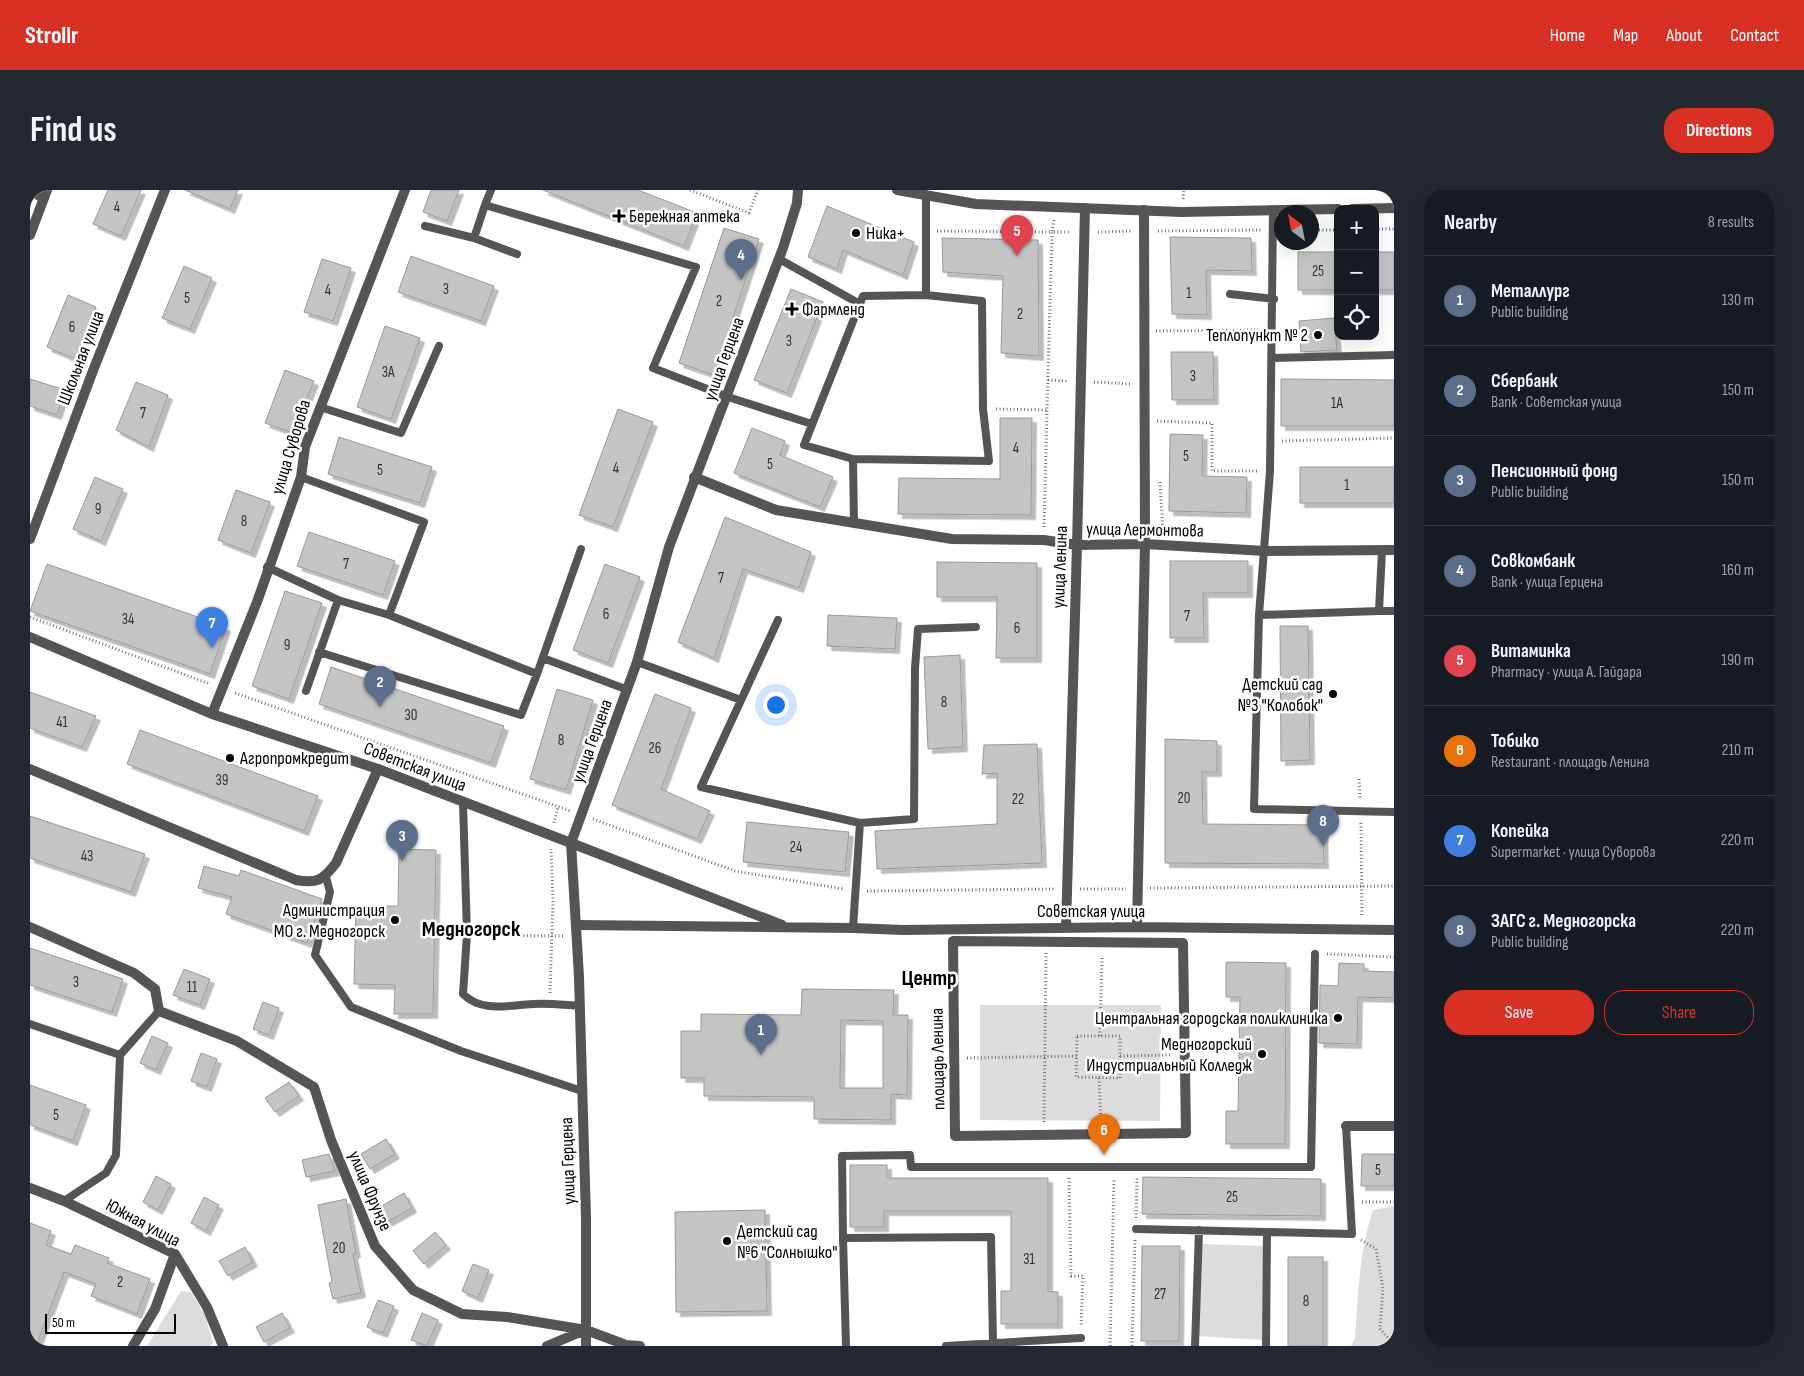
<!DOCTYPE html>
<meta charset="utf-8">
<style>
:root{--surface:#171b24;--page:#242831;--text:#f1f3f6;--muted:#9ea1a6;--line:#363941;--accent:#d93025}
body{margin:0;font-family:"Sofia Sans Condensed",sans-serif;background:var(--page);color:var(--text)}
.controls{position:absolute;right:15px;top:15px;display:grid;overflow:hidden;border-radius:10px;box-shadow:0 5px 20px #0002}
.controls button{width:45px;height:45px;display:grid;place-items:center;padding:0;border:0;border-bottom:1px solid var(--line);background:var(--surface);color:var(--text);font:25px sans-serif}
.compass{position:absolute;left:1244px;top:15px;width:45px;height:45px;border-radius:50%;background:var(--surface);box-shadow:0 5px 20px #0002;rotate:328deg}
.scale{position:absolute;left:15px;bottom:12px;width:131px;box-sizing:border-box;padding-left:5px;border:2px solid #000;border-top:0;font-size:14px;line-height:18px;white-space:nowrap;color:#000;-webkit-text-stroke:4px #fff;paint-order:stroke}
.you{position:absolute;left:745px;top:514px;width:18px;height:18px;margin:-12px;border:4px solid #fff;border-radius:50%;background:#1a73e8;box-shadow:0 0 0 8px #1a73e833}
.badge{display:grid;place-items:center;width:32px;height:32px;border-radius:50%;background:var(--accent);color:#fff;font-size:16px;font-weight:700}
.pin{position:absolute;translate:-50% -41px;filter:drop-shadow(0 1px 2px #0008)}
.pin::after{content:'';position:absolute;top:26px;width:18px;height:15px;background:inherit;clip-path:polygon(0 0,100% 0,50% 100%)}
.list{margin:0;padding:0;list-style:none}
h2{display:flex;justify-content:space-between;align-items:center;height:65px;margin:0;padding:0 20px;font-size:21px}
h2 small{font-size:16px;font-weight:400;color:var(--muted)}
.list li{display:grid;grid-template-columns:32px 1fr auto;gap:15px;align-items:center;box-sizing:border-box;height:90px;padding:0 20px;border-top:1px solid var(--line)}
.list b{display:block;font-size:19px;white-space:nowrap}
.list p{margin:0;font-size:16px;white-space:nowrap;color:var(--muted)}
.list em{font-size:16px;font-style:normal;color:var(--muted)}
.actions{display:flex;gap:10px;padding:15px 20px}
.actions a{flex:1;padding:11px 0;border:1px solid var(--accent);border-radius:20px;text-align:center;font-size:18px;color:var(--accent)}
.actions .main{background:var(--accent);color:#fff}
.icon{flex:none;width:28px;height:28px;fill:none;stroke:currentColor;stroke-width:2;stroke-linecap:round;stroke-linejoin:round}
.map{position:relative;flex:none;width:1364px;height:1156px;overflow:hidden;border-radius:20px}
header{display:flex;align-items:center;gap:30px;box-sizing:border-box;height:70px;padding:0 25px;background:var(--accent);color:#fff}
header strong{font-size:24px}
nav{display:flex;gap:28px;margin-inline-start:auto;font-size:18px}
.intro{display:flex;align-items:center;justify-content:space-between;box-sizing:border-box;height:120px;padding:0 30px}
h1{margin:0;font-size:35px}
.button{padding:12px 22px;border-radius:20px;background:var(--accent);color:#fff;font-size:18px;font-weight:700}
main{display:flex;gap:30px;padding:0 30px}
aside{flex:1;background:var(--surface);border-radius:20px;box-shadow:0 5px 20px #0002}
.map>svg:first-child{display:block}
.green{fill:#dcdcdc}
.building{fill:#c4c4c4;stroke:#999;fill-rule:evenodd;filter:url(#shadow)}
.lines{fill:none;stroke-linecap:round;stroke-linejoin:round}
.path{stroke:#777;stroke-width:3;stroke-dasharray:1 2.5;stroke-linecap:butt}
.service{stroke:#555;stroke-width:8}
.pedestrian{stroke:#555;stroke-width:10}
.minor{stroke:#555;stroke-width:10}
.tertiary{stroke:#555;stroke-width:10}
.poi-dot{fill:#000;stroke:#fff;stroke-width:2}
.labels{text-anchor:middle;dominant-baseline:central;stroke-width:5;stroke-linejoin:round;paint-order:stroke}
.number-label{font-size:15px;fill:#313131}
.poi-label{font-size:18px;fill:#000;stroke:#fff;text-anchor:start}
.street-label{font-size:18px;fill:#000;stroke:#fff}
.district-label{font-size:22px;font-weight:bold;fill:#000;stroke:#fff}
</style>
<header>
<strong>Strollr</strong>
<nav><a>Home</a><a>Map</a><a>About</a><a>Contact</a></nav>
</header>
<div class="intro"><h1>Find us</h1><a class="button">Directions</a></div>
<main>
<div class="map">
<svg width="1364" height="1156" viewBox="0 0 1364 1156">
<defs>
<filter id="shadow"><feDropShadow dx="4.5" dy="4.5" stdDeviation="0" flood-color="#0004"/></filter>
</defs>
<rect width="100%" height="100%" fill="#fff"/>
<!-- green -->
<path class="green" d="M 950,815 L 1131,815 L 1130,931 L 950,930 Z
M 1364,1016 L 1364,1156 L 1321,1156 L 1325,1148 C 1328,1104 1329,1062 1343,1020 Z
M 1169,1054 L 1237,1056 L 1236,1150 L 1165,1146 Z
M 151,1101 L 161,1102 L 175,1125 L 183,1153 L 180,1156 L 117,1156 Z"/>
<!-- building -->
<path class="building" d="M 78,0 L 111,0 L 91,46 L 63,34 Z
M 155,0 L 208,0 L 200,19 Z
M 401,0 L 429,0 L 417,31 L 393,22 Z
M 513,0 L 608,0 L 667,23 L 654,56 Z
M 797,16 L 884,52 L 873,85 L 813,60 L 807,79 L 778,67 Z
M 694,38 L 729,49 L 684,185 L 649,173 Z
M 1140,47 L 1221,48 L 1222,81 L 1176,80 L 1177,125 L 1142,124 Z
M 912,48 L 1008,50 L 1009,166 L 971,163 L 973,86 L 913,82 Z
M 1268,62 L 1308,62 L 1308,100 L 1268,100 Z
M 1345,62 L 1364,62 L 1364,100 L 1345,100 Z
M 381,66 L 464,96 L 451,131 L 368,102 Z
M 292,69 L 321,78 L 303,131 L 274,122 Z
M 154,76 L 182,88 L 160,139 L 132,128 Z
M 761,99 L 793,112 L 757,203 L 724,190 Z
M 38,105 L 66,117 L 45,169 L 17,157 Z
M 1304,128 L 1307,160 L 1271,162 L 1269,131 Z
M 355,136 L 390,148 L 361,229 L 327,217 Z
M 1141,162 L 1183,162 L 1184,210 L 1142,210 Z
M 255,180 L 284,191 L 263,243 L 235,233 Z
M 0,189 L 35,200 L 27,225 L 0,216 Z
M 1251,189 L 1364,190 L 1364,236 L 1251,236 Z
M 106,192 L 138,205 L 119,257 L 86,240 Z
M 588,219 L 623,232 L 583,337 L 549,325 Z
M 970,228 L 1002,228 L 1001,325 L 868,324 L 869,288 L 970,289 Z
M 722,238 L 755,251 L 750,265 L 803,287 L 790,317 L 704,283 Z
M 1140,244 L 1173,245 L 1172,286 L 1217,287 L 1216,323 L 1139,321 Z
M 309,247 L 402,277 L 390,313 L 298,284 Z
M 1270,277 L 1364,277 L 1364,313 L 1270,313 Z
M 65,287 L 93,299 L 71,351 L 43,339 Z
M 206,300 L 240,312 L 221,363 L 188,350 Z
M 695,327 L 781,362 L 769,398 L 713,379 L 684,468 L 648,452 Z
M 279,342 L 365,371 L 353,405 L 267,376 Z
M 1140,371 L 1218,371 L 1218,403 L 1173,403 L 1174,448 L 1140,448 Z
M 907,372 L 1007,373 L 1007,468 L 966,468 L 967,407 L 907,407 Z
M 17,374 L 196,437 L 180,484 L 0,421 Z
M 575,374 L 610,387 L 578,473 L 543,460 Z
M 255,401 L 292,413 L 259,509 L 222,496 Z
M 798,425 L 867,428 L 865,459 L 797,456 Z
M 1250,436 L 1278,436 L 1280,570 L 1251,571 Z
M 930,465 L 933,557 L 898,559 L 894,467 Z
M 301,477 L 474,536 L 461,573 L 289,514 Z
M 527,499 L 563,510 L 536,600 L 500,589 Z
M 0,502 L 66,526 L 52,557 L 0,538 Z
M 625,504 L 661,518 L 631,599 L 680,621 L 667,649 L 582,615 Z
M 110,540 L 288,606 L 274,641 L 97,574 Z
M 1135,549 L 1187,551 L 1187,582 L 1172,582 L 1173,634 L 1293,635 L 1294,674 L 1135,673 Z
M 1007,554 L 1012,673 L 847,679 L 845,641 L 967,634 L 967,583 L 952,584 L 954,555 Z
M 0,626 L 115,664 L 101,702 L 0,668 Z
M 717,632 L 819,642 L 815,682 L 713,672 Z
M 369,659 L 406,660 L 403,824 L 364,824 L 365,795 L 324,794 L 326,716 L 368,716 Z
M 174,676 L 209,686 L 211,680 L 292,709 L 277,753 L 196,724 L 202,707 L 168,698 Z
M 0,758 L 93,789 L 82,822 L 0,795 Z
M 1196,772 L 1256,773 L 1255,954 L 1196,954 L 1196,921 L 1208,921 L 1210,807 L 1196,807 Z
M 1309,773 L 1334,774 L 1334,781 L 1364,782 L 1364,808 L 1328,807 L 1327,854 L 1289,853 L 1290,795 L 1308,796 Z
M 154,779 L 180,789 L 170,815 L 143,805 Z
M 772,799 L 864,800 L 863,825 L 878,825 L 877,905 L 861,904 L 861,930 L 784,929 L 784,907 L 674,906 L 674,888 L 651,888 L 651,841 L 671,841 L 671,824 L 771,825 ZM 811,830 L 853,831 L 853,898 L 810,898 Z
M 233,812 L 249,818 L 239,845 L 223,839 Z
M 122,846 L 138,853 L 126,880 L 110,873 Z
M 171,863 L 187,869 L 177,897 L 161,891 Z
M 259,892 L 269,906 L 245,922 L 235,908 Z
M 0,895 L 56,915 L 43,951 L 0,935 Z
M 356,949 L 365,964 L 340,979 L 331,964 Z
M 299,964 L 305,981 L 276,987 L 272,970 Z
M 1332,964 L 1364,964 L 1364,996 L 1331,996 Z
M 820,975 L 857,975 L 857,988 L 1018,988 L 1018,1101 L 1028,1102 L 1028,1134 L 971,1134 L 971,1101 L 981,1101 L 981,1021 L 854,1021 L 854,1037 L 820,1037 Z
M 126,986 L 141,994 L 128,1020 L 113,1012 Z
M 1113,987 L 1291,989 L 1291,1026 L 1112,1024 Z
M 374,1003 L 382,1018 L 357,1032 L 348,1018 Z
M 174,1007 L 189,1015 L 176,1041 L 161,1033 Z
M 316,1009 L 326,1063 L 323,1064 L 331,1103 L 303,1109 L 299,1093 L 302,1092 L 288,1015 Z
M 735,1020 L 737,1121 L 646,1122 L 645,1022 Z
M 0,1033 L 21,1041 L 16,1055 L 41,1064 L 45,1055 L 79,1068 L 77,1073 L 120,1089 L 107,1124 L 61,1106 L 66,1094 L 34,1082 L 6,1156 L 0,1156 Z
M 405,1042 L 416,1055 L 394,1074 L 383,1061 Z
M 1112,1056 L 1150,1056 L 1149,1151 L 1111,1151 Z
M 215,1057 L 223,1072 L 198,1086 L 189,1071 Z
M 1258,1067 L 1293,1067 L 1293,1156 L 1258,1156 Z
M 443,1074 L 459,1080 L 448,1108 L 432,1101 Z
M 348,1110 L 364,1116 L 353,1143 L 337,1137 Z
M 252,1123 L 260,1138 L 234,1152 L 226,1137 Z
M 392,1123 L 408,1130 L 397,1156 L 381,1150 Z"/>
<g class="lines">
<!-- path -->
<path class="path" d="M 660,0 L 719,23 L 728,0
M 1153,9 L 1154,0
M 1024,30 L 1022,42 L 1041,42
M 1345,39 L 1364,39
M 1282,40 L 1308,40
M 907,41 L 1022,42 L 1017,220 L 964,219
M 1128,41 L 1231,40
M 1068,42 L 1101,41
M 1126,141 L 1230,140
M 1018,190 L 1037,191
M 1064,192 L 1102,194
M 1127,231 L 1182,233 L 1182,281 L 1229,281
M 1252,251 L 1364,248
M 1130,292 L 1133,343
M 1014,337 L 1017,220
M 0,427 L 180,494
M 205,503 L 541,621
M 1329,589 L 1330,609
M 563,629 L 705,681 L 814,699
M 524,633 L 528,617
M 1331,633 L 1332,727
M 1120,698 L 1364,696
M 1050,699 L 1096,699
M 837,701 L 1026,699
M 404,743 L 427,744
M 448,745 L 534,746
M 1297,764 L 1364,767
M 520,803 L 523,711 L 521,659
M 1047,846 L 1090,846 L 1090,888 L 1046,887 Z
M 1070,846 L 1072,766
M 1090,866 L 1141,865
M 937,868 L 1047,866
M 1069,888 L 1071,932
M 1014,932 L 1016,763
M 1039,988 L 1041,1086 L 1053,1086 L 1051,1137
M 1332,1012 L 1364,1012
M 1106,1028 L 1107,987
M 1331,1050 L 1346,1059 L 1353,1098 L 1350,1139 L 1364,1154
M 1080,1156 L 1084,989
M 1102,1156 L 1105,1049"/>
<!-- service -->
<path class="service" d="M 461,0 L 455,15 L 666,77 L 623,178 L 698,207 L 782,234
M 0,1 L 13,9
M 896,5 L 896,105
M 1243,21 L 1240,281 L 1229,425 L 1224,619 L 1364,622
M 395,36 L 444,48 L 455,15
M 444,48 L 487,64
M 749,69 L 830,114
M 1200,104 L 1244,109
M 1242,168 L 1364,165
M 290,217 L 371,243 L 409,156
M 823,269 L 959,271 L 953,219 L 952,111 L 896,105 L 833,106 L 774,255 L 823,269 L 824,333
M 271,287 L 394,332 L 359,425 L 507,484 L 551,359
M 237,377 L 308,410 L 359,425
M 1349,421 L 1364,421
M 1229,425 L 1349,421 L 1352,360
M 748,430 L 671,597 L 830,633
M 289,462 L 491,525 L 507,484
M 513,468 L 598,500
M 607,472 L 711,510
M 276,501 L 308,410
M 433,613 L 437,744 L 433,804 C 452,823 479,815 503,814 C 519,813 534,815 550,816
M 296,687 L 300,702 L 285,765 L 321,817 L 431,861 L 552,901
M 823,738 L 830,633 L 884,629 L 885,478 L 888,439 L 946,437
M 0,834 L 90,865
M 34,1011 L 76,983 L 86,965 L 90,865 L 129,821
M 1106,1039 L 1237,1042 L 1236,1156
M 1237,1042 L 1322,1044 L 1316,936
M 813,1048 L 816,1156
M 963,1153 L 961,1047 L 813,1048 L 812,966 L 880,965 L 881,977 L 1281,977 L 1285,764
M 916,1156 L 1051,1148
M 1165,1156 L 1169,1040"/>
<!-- pedestrian -->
<path class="pedestrian" d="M 1036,737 L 1047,355
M 1107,737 L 1115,354
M 823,738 L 873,740 L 1107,737 L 1364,740
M 923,751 L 1153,753 L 1156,943 L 925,946 Z"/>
<!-- minor -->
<path class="minor" d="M 1114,20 L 1115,354
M 0,45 L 17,0
M 664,287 L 746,320 L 922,349 L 1014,350 L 1047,355 L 1115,354 L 1235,361 L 1364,360
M 1047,355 L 1055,18
M 0,579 L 266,690 C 287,694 293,690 306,673 L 348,579
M 541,653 L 752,735
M 547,735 L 823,738
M 0,737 L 104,783 L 125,799 L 129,821 L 207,851 L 284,897 L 301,950 L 345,1056 L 383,1100 L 432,1124 L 477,1127 L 556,1140
M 1316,936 L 1364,936
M 0,998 L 34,1011 L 145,1064 L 177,1117 L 193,1156
M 103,1156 L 125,1119 L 145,1064
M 517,1156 L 555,1140
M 556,1156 L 556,1140"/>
<!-- tertiary -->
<path class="tertiary" d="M 867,0 L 946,14 L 1152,22 L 1308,19
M 1322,19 L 1364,18
M 0,349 L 64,178 L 135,0
M 0,447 L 182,524 L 348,579 L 541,653
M 182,524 L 227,412 L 271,287 L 275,257 L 375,0
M 610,1156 L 596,1155 L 556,1140 L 556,1028 L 549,787 L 541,653 L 607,472 L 639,357 L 753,58 L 767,13 L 768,0"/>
</g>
<!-- markers -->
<g class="poi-dot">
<path d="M586.5 18.5h5v5h5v5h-5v5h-5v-5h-5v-5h5z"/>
<circle cx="826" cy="43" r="5"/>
<path d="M759.5 111.5h5v5h5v5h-5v5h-5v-5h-5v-5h5z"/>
<circle cx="1288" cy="145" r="5"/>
<circle cx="1303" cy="504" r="5"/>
<circle cx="200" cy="568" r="5"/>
<circle cx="365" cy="730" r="5"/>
<circle cx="1308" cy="828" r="5"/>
<circle cx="1232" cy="864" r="5"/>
<circle cx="697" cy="1051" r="5"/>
</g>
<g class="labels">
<!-- number labels -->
<g class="number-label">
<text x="87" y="17">4</text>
<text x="1288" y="81">25</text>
<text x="416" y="99">3</text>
<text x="298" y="100">4</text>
<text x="1159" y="103">1</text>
<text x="157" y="108">5</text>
<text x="689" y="111">2</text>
<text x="990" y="124">2</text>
<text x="42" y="137">6</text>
<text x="759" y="151">3</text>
<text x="358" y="182">3А</text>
<text x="1163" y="186">3</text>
<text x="1307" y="213">1А</text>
<text x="113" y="223">7</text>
<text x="986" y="258">4</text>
<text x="1156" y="266">5</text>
<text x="740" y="274">5</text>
<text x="586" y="278">4</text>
<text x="350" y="280">5</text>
<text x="1317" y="295">1</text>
<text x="68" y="319">9</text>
<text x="214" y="331">8</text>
<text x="316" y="374">7</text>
<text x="691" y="388">7</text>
<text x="576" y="424">6</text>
<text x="1157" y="426">7</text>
<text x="98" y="429">34</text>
<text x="987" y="438">6</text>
<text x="257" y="455">9</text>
<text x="914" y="512">8</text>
<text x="381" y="525">30</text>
<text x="32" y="532">41</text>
<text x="531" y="550">8</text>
<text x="625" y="558">26</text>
<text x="192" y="590">39</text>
<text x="1154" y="608">20</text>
<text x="988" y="609">22</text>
<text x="766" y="657">24</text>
<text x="57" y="666">43</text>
<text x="46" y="792">3</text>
<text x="162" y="797">11</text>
<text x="26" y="925">5</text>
<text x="1348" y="980">5</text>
<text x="1202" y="1007">25</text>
<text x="309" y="1058">20</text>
<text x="999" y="1069">31</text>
<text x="90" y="1092">2</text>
<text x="1130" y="1104">27</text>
<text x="1276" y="1111">8</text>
</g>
<!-- poi labels -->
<g class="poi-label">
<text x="599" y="26">Бережная аптека</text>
<text x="836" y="43">Ника+</text>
<text x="772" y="119">Фармленд</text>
<text x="1278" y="145" text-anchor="end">Теплопункт № 2</text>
<text x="1293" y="494" text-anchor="end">Детский сад<tspan x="1293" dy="21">№3 "Колобок"</tspan></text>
<text x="210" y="568">Агропромкредит</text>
<text x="355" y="720" text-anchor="end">Администрация<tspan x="355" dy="21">МО г. Медногорск</tspan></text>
<text x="1298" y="828" text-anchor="end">Центральная городская поликлиника</text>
<text x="1222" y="854" text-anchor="end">Медногорский<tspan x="1222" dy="21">Индустриальный Колледж</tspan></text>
<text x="707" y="1041">Детский сад<tspan x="707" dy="21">№6 "Солнышко"</tspan></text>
</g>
<!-- street labels -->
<g class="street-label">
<text transform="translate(51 168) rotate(-69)">Школьная улица</text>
<text transform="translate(694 169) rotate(-70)">улица Герцена</text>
<text transform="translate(261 257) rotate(-73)">улица Суворова</text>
<text transform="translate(1115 340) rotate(1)">улица Лермонтова</text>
<text transform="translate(1030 377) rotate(-88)">улица Ленина</text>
<text transform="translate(562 551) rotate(-70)">улица Герцена</text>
<text transform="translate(385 577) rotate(21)">Советская улица</text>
<text x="1061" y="721">Советская улица</text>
<text transform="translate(908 869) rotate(-91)">площадь Ленина</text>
<text transform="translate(538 971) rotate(-92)">улица Герцена</text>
<text transform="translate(340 1001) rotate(67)">улица Фрунзе</text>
<text transform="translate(113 1033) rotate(28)">Южная улица</text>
</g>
<!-- district labels -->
<g class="district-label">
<text x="441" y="739">Медногорск</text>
<text x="899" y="788">Центр</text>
</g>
</g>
</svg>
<div class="controls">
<button>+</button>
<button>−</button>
<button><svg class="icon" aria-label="locate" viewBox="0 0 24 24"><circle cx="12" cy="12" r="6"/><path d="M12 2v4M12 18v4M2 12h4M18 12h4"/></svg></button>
</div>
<svg class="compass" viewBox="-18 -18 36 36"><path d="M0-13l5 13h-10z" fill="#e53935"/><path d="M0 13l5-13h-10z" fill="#9ea1a6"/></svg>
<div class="scale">50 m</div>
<div class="you"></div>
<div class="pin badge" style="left:731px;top:865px;background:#5c6f8a">1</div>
<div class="pin badge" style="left:350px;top:517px;background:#5c6f8a">2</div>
<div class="pin badge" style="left:372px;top:671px;background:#5c6f8a">3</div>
<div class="pin badge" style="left:711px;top:90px;background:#5c6f8a">4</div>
<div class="pin badge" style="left:987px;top:66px;background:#e0444e">5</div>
<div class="pin badge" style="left:1074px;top:965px;background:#e8710a">6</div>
<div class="pin badge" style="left:182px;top:458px;background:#3f7fe0">7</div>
<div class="pin badge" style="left:1293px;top:656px;background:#5c6f8a">8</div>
</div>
<aside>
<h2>Nearby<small>8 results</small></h2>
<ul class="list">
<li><span class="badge" style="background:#5c6f8a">1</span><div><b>Металлург</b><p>Public building</p></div><em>130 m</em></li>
<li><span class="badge" style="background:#5c6f8a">2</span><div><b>Сбербанк</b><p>Bank · Советская улица</p></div><em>150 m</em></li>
<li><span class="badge" style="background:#5c6f8a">3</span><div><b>Пенсионный фонд</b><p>Public building</p></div><em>150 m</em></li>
<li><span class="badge" style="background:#5c6f8a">4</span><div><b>Совкомбанк</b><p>Bank · улица Герцена</p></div><em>160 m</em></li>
<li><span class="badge" style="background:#e0444e">5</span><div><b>Витаминка</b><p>Pharmacy · улица А. Гайдара</p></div><em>190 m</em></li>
<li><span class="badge" style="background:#e8710a">6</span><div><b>Тобико</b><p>Restaurant · площадь Ленина</p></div><em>210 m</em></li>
<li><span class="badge" style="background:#3f7fe0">7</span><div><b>Копейка</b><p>Supermarket · улица Суворова</p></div><em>220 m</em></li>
<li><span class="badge" style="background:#5c6f8a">8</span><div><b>ЗАГС г. Медногорска</b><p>Public building</p></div><em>220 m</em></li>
</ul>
<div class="actions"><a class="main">Save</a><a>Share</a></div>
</aside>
</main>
